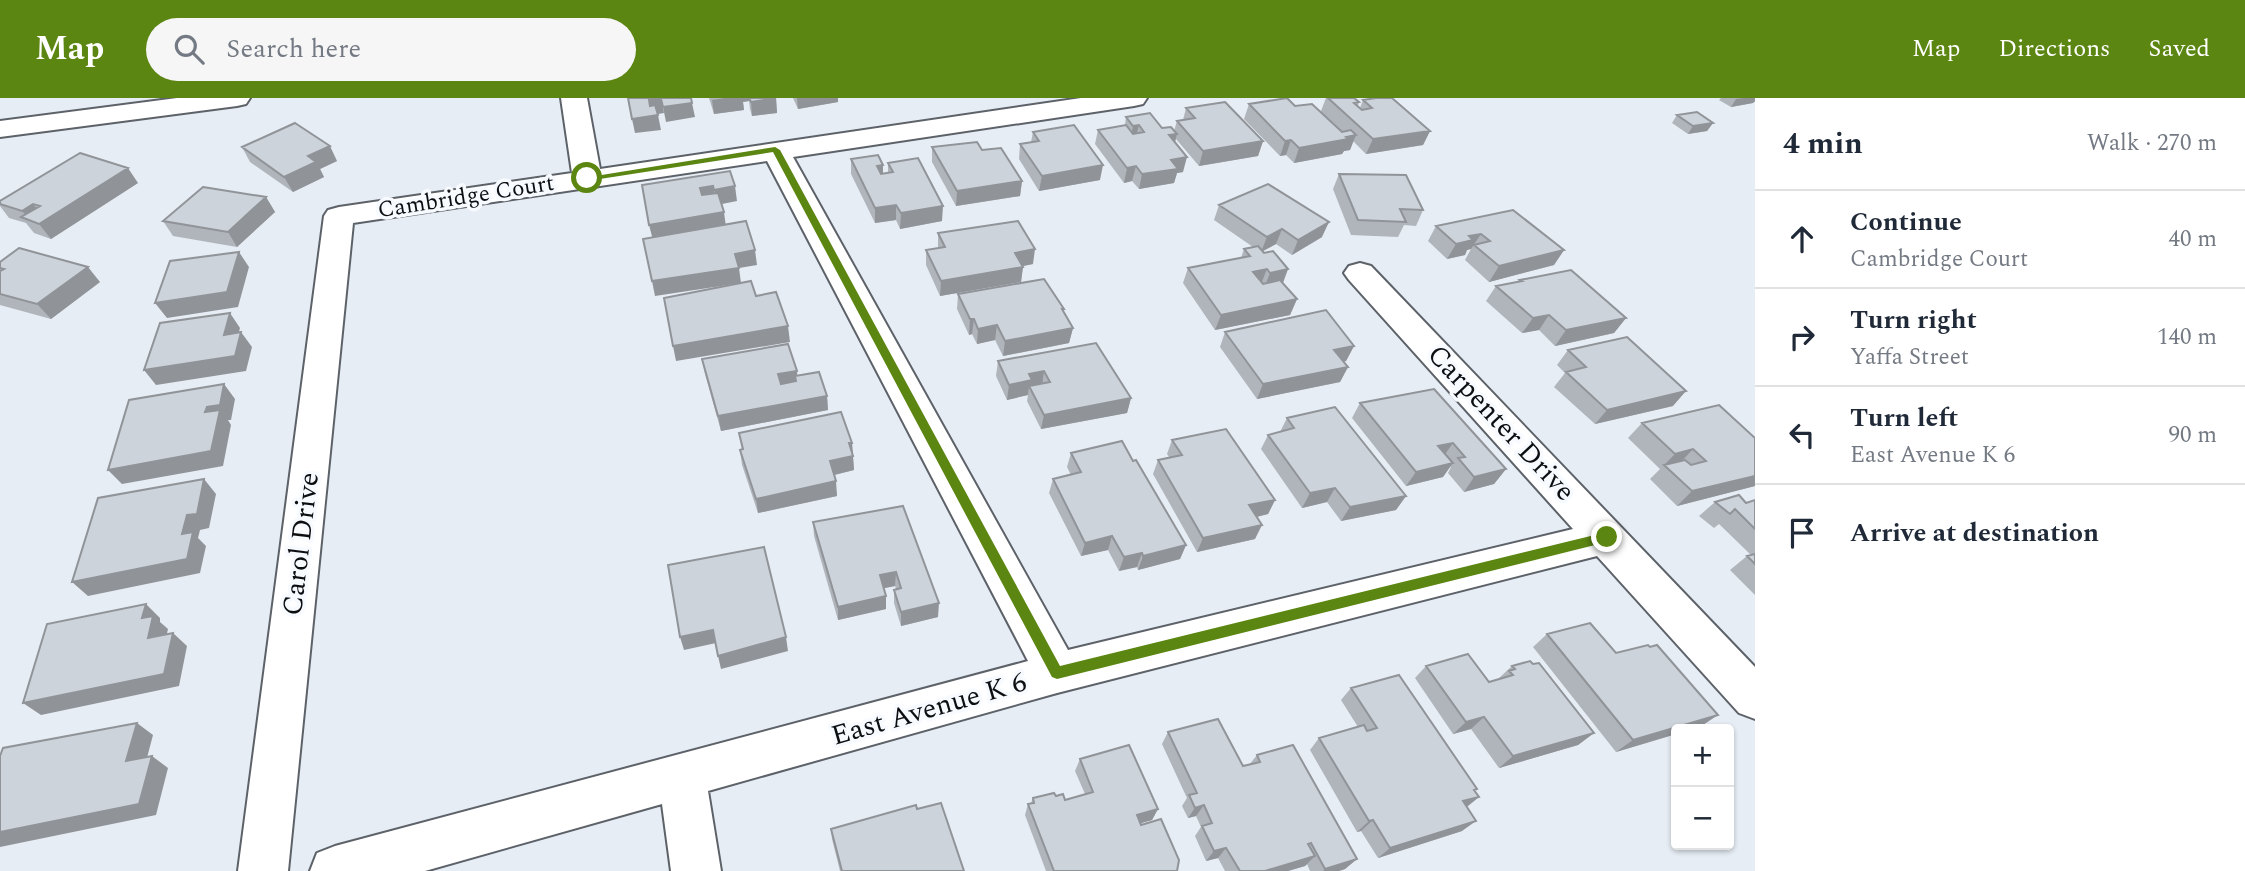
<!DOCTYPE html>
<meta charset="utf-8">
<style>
:root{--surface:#fff;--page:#f6f6f7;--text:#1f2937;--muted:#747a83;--line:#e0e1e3;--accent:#5c8612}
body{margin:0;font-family:Spectral,serif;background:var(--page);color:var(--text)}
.controls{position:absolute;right:21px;bottom:21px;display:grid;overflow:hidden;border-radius:7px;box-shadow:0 2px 5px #0004}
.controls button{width:63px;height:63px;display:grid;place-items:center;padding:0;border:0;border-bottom:2px solid var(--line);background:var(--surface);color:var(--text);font:35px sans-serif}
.stop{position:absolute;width:21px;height:21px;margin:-16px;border:5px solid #5c8612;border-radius:50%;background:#fff}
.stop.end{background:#5c8612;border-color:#fff;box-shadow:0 2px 7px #0008}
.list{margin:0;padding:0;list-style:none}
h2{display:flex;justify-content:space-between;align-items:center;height:91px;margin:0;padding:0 28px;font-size:30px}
h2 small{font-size:23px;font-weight:400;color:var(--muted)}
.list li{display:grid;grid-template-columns:46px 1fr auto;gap:21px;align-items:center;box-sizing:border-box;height:98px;padding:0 28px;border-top:2px solid var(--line)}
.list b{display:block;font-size:26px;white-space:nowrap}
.list p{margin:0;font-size:23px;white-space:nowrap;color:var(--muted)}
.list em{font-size:23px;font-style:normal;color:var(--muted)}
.icon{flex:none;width:38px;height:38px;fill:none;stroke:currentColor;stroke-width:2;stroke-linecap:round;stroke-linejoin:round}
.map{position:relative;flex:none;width:1755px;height:773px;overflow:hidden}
header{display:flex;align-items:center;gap:42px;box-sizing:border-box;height:98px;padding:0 35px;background:var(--accent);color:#fff}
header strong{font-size:33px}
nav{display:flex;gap:38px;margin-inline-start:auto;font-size:24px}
.search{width:490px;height:63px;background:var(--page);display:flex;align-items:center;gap:18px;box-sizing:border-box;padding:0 24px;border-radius:38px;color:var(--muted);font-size:26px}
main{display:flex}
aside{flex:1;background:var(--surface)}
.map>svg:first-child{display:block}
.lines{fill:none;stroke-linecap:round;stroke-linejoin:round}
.street-casing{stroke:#5d6269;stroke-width:4}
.secondary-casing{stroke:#5d6269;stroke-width:4}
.street{fill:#fff;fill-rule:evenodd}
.secondary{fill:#fff;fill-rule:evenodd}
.wall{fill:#b0b5bb}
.shaded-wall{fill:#909499}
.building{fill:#cdd3da;stroke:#909499;stroke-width:2}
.route{fill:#5c8612}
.labels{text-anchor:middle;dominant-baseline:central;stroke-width:7;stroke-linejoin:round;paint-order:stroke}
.far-street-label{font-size:23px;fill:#0c0e10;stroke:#f7faff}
.street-label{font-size:28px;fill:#0c0e10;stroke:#f7faff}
</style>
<header>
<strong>Map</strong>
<div class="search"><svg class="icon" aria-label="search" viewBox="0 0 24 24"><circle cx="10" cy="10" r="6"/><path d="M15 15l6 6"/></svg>Search here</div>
<nav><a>Map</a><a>Directions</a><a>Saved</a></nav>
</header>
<main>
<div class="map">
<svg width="1755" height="773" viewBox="0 0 1755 773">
<rect width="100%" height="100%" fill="#e7edf5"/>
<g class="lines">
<defs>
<path id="street" d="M 561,0 L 587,0 L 600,71 L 1081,0 L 1147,0 L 1143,6 L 1134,8 L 793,59 L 1068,552 L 1573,431 L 1349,182 L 1344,175 L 1349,168 L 1360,165 L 1371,168 L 1755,569 L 1755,621 L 1739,615 L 1597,458 L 1057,595 L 708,693 L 721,773 L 671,773 L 662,706 L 425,773 L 310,773 L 317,755 L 335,748 L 1028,563 L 767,63 L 353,125 L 288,773 L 238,773 L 324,118 L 328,112 L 339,109 L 572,75 Z"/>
<path id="secondary" d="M 177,0 L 250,0 L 246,6 L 237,8 L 0,39 L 0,23 Z"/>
</defs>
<!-- street casing -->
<use href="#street" class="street-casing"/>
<!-- secondary casing -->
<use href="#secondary" class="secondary-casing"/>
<!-- street -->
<use href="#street" class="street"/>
<!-- secondary -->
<use href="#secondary" class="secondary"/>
</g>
<!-- wall -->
<path class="wall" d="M 709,0 L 776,0 L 777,15 L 752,18 L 750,11 L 749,3 L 743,4 L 744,12 L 714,16 Z
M 793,0 L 838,0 L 838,4 L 798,11 Z
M 1326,0 L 1354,0 L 1359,4 L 1358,8 L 1360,10 L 1363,2 L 1430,33 L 1423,47 L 1366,56 L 1353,43 L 1350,52 L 1344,53 L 1342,56 L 1294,65 L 1286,57 L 1280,58 L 1244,21 L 1249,6 L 1295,8 L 1321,13 Z
M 1721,0 L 1755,0 L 1755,3 L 1753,5 L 1731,9 L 1719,2 Z
M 1186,10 L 1263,43 L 1258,58 L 1199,68 L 1176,41 L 1175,44 L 1183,74 L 1177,75 L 1174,85 L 1139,91 L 1132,83 L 1124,85 L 1095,46 L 1098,32 L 1125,27 L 1126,19 L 1174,33 L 1177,23 L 1183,22 Z
M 1677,17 L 1713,25 L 1707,33 L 1688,36 L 1672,25 Z
M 1033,34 L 1100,82 L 1039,93 L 1019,61 L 1020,46 L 1031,44 Z
M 242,49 L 337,63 L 320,71 L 324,79 L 293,94 L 250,64 Z
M 932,49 L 982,52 L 1022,83 L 1020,98 L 956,108 L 932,64 Z
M 851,61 L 883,67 L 883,76 L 888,75 L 888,65 L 942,123 L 900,131 L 896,122 L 875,125 L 851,76 Z
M 1339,76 L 1423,112 L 1416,128 L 1404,127 L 1398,139 L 1351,137 L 1333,91 Z
M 138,85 L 51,141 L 34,135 L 26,125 L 9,120 L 0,108 L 0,103 Z
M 266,99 L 275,114 L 237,149 L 173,138 L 163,123 Z
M 1219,107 L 1322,139 L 1292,157 L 1276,146 L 1263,153 L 1288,171 L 1283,185 L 1297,201 L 1290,217 L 1215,232 L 1183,185 L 1188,170 L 1241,160 L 1244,151 L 1253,149 L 1214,122 Z
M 1513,112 L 1564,152 L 1554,167 L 1489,184 L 1465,162 L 1471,151 L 1467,152 L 1465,157 L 1447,161 L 1428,143 L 1436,128 Z
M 938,135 L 1033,166 L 1023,168 L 1021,184 L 940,198 L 926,167 L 926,152 L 938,150 Z
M 0,164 L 100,184 L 51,221 L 0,207 Z
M 1520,182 L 1626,220 L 1614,235 L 1555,248 L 1539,232 L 1522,235 L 1486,203 L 1496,188 L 1519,184 Z
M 958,196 L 1063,214 L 1073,230 L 1069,245 L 1003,258 L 995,242 L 977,246 L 972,236 L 969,237 L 957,211 Z
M 1225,234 L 1354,248 L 1346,263 L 1343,264 L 1348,269 L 1340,284 L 1257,301 L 1220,249 Z
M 1096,245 L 1131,300 L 1127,315 L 1041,331 L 1027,303 L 1028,297 L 1007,302 L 996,278 L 998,263 Z
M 1568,252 L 1673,308 L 1595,326 L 1554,289 L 1565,275 L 1557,267 Z
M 702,261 L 797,278 L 827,298 L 828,312 L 721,333 L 705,276 Z
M 1434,291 L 1506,371 L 1494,386 L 1464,394 L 1448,375 L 1451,369 L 1450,368 L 1443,379 L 1406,388 L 1352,320 L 1360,305 Z
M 1287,320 L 1406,398 L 1396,412 L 1341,423 L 1327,404 L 1302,410 L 1261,351 L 1268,337 L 1280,334 Z
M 1642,325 L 1755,340 L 1755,388 L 1677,408 L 1650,381 L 1660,371 L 1628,340 Z
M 739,335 L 852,345 L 854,372 L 834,377 L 837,398 L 758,415 L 742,367 L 740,352 L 742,352 Z
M 1172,342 L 1275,402 L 1268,416 L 1257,419 L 1255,441 L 1197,454 L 1153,376 L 1158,362 L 1169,359 L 1167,356 Z
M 1071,355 L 1133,363 L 1186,447 L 1180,461 L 1138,472 L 1137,469 L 1119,473 L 1108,452 L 1081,458 L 1049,395 L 1053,381 L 1071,377 L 1067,369 Z
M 1755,402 L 1755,497 L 1730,472 L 1747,458 L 1755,456 L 1750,456 L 1719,426 L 1714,430 L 1699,418 L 1715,404 L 1746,405 Z
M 903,408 L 938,519 L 901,528 L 894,505 L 894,492 L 896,491 L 895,488 L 884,490 L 886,498 L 886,511 L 838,522 L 814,438 L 813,424 Z
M 1547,536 L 1616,555 L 1700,629 L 1616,654 L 1533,549 Z
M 1426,568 L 1489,584 L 1500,581 L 1499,580 L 1512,568 L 1594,635 L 1578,647 L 1499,670 L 1471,631 L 1453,636 L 1415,580 Z
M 1351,590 L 1475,693 L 1479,699 L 1467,709 L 1462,733 L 1378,760 L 1361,733 L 1357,734 L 1310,652 L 1319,640 L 1358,629 L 1341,602 Z
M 1168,634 L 1243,668 L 1249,667 L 1257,657 L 1357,761 L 1345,771 L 1339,773 L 1310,773 L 1307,766 L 1305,768 L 1288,773 L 1225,773 L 1218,760 L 1206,763 L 1195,738 L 1201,729 L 1196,718 L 1188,720 L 1182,708 L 1187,700 L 1162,646 Z
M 1080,661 L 1158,711 L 1152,722 L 1141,725 L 1177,773 L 1046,773 L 1025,717 L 1028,706 L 1031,705 L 1033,700 L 1056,698 L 1065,702 L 1085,696 L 1075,673 Z
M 917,711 L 964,773 L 840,773 L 832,741 L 831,731 Z"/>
<!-- shaded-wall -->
<path class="shaded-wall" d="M 725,0 L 749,0 L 749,3 L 743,4 L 744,12 L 714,16 L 712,2 Z
M 776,0 L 777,15 L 752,18 L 751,4 Z
M 797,0 L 838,0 L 838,4 L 798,11 Z
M 1744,0 L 1755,0 L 1755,3 L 1753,5 L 1731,9 L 1736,1 Z
M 661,1 L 664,15 L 652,17 L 649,2 Z
M 692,5 L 695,19 L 666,24 L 663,9 Z
M 658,17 L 661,32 L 635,35 L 632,21 Z
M 1713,25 L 1707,33 L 1688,36 L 1693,28 Z
M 1139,27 L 1135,42 L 1130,43 L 1133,28 Z
M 1430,33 L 1423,47 L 1366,56 L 1373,41 Z
M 1177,36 L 1173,51 L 1169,37 Z
M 1356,37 L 1350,52 L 1344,53 L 1342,56 L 1294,65 L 1299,50 Z
M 1291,42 L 1286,57 L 1280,58 L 1285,43 Z
M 1263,43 L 1258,58 L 1199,68 L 1203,53 Z
M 330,48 L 337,63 L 320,71 L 324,79 L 293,94 L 284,79 L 308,58 Z
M 1187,59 L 1183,74 L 1177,75 L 1174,85 L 1139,91 L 1142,76 L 1171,62 Z
M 883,67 L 883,82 L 877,68 Z
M 1103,67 L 1100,82 L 1039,93 L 1042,78 Z
M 1136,68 L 1132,83 L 1124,85 L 1127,70 Z
M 128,70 L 138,85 L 51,141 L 39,126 Z
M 1022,83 L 1020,98 L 956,108 L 957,93 Z
M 713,88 L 716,103 L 702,105 L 700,90 Z
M 735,88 L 737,103 L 717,107 L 714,92 Z
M 266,99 L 275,114 L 237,149 L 228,134 Z
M 33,106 L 45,121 L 30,122 L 22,113 Z
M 896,107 L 896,122 L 875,125 L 875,110 Z
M 943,108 L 942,123 L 900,131 L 901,115 Z
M 724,114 L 726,129 L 653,142 L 649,127 Z
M 1329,124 L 1322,139 L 1292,157 L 1298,142 Z
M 1282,131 L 1276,146 L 1261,154 L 1267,139 Z
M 1481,136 L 1471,151 L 1467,152 L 1465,157 L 1447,161 L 1456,146 L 1469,138 Z
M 1035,151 L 1033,166 L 1013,170 L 1015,155 Z
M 755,152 L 757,167 L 739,170 L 741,185 L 655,198 L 652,183 L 735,156 Z
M 1564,152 L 1554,167 L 1489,184 L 1499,168 Z
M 239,154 L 249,169 L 238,209 L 167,220 L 155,205 Z
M 88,169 L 100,184 L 51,221 L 37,206 Z
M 1023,169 L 1021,184 L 940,198 L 941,183 Z
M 1267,171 L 1261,186 L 1253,174 Z
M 1288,171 L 1282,187 L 1264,190 L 1270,175 Z
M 1297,201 L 1290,217 L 1215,232 L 1221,217 Z
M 230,215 L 240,230 L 234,252 L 224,237 Z
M 1549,217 L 1539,232 L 1522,235 L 1533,220 Z
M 1626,220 L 1614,235 L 1555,248 L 1566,232 Z
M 970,221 L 974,221 L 972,236 L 969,237 Z
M 997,227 L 995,242 L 977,246 L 978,231 Z
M 788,228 L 790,244 L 676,263 L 673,248 Z
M 1073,230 L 1069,245 L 1003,258 L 1005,243 Z
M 241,234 L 252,249 L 246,273 L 156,287 L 144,272 Z
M 1354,248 L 1346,263 L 1326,267 L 1334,252 Z
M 1348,269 L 1340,284 L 1257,301 L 1263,286 Z
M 797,273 L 798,288 L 795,278 L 796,288 L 780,291 L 778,276 Z
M 1044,273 L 1042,288 L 1029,288 L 1028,297 L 1007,302 L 1009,287 L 1029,276 Z
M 224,286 L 235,301 L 231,322 L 228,322 L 231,327 L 223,368 L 122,386 L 108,372 L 207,309 Z
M 1686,293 L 1673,308 L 1595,326 L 1607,312 Z
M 827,298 L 828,312 L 721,333 L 718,318 Z
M 1131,300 L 1127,315 L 1041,331 L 1044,317 Z
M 849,345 L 852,345 L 854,372 L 830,378 L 830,363 Z
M 1453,345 L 1443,359 L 1438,348 Z
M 1693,351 L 1679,366 L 1664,367 L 1660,371 L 1675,356 Z
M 1453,365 L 1443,379 L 1406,388 L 1416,374 Z
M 1506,371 L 1494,386 L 1464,394 L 1474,379 Z
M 1755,378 L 1755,388 L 1677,408 L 1692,393 Z
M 204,381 L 216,396 L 209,430 L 200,432 L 198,440 L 206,448 L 200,475 L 88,498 L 72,484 L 182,436 L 187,417 Z
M 836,383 L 837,398 L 758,415 L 756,401 Z
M 1335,390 L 1327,404 L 1302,410 L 1310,395 Z
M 1406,398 L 1396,412 L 1341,423 L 1350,409 Z
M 1275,402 L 1268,416 L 1243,422 L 1249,407 Z
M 1262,427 L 1255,441 L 1197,454 L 1203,440 Z
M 1112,438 L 1108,452 L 1081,458 L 1085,445 Z
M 1186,447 L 1180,461 L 1138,472 L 1143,458 Z
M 1142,455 L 1137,469 L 1119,473 L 1124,459 Z
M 896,474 L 895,488 L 880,491 L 880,477 Z
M 886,498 L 886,511 L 838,522 L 838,509 Z
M 939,505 L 938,519 L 901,528 L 901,514 Z
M 146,506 L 160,520 L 160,524 L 168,531 L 163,553 L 148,540 L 142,520 Z
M 713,532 L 716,545 L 684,552 L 680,539 Z
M 173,535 L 187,548 L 179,588 L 41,617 L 23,605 Z
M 786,539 L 788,553 L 721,571 L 718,558 Z
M 1718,617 L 1700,629 L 1692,631 L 1676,631 L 1676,636 L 1616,654 L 1633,642 Z
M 1484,619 L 1471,631 L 1453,636 L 1466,624 Z
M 137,625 L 153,637 L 143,675 L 126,663 Z
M 1594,635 L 1578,647 L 1499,670 L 1513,658 Z
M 152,658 L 168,670 L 156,717 L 0,749 L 0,734 Z
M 1479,699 L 1465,710 L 1463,703 Z
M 1204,707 L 1196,718 L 1188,720 L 1195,710 Z
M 1158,711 L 1152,722 L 1131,728 L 1137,717 Z
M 1373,722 L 1361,733 L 1357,734 L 1369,723 Z
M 1476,723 L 1462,733 L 1378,760 L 1390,750 Z
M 1226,750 L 1218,760 L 1206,763 L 1214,753 Z
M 1315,758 L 1305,768 L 1288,773 L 1265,773 Z
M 1357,761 L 1345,771 L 1339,773 L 1323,773 L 1325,771 Z"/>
<!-- building -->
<path class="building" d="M 628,0 L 691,0 L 692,5 L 663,9 L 661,1 L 649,2 L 650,8 L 655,7 L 658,17 L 632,21 Z
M 749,0 L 776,0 L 751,4 Z
M 1287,0 L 1295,8 L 1312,6 L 1342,34 L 1351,32 L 1356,37 L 1346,39 L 1348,41 L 1299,50 L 1291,42 L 1285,43 L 1249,6 Z
M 1328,0 L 1354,0 L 1359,4 L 1354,5 L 1362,12 L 1372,10 L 1363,2 L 1376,0 L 1392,0 L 1430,33 L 1373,41 Z
M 1225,4 L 1263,43 L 1203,53 L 1177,23 L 1195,20 L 1186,10 Z
M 1697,14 L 1713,25 L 1693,28 L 1677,17 Z
M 1150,15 L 1162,30 L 1171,29 L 1177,36 L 1169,37 L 1187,59 L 1171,62 L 1178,71 L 1142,76 L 1136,68 L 1127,70 L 1098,32 L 1126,27 L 1133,36 L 1144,34 L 1139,27 L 1133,28 L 1126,19 Z
M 295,25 L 330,48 L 308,58 L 316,64 L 284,79 L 242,49 Z
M 1074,27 L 1103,67 L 1042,78 L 1020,46 L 1039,43 L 1033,34 Z
M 977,44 L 982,52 L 1001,50 L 1022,83 L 957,93 L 932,49 Z
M 80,55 L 128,70 L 39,126 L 21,119 L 40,108 L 33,106 L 22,113 L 0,106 L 0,103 Z
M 878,57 L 883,67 L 877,68 L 881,76 L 893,74 L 888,65 L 918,60 L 943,108 L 901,115 L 896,107 L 875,110 L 851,61 Z
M 730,73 L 735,88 L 714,92 L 713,88 L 700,90 L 702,97 L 718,95 L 724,114 L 649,127 L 642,87 Z
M 1339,76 L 1406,77 L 1423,112 L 1400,111 L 1406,124 L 1358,122 Z
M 1268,86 L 1329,124 L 1298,142 L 1282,131 L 1267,139 L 1219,107 Z
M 203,89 L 266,99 L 228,134 L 163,123 Z
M 1513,112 L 1564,152 L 1499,168 L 1474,147 L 1490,143 L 1481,136 L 1469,138 L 1473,142 L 1456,146 L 1436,128 Z
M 746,123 L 755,152 L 735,156 L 739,170 L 652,183 L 643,141 Z
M 1018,123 L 1035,151 L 1015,155 L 1023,169 L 941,183 L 926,152 L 945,149 L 938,135 Z
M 1258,148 L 1264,155 L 1273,153 L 1288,171 L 1270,175 L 1267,171 L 1253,174 L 1263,186 L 1280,182 L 1297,201 L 1221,217 L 1188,170 L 1250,158 L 1244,151 Z
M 19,150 L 88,169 L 37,206 L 0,196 L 0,173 L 4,171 L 0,170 L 0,164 Z
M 239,154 L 227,194 L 155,205 L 170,163 Z
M 1571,172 L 1626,220 L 1566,232 L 1549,217 L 1533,220 L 1496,188 L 1522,183 L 1520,182 Z
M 1044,181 L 1064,211 L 1062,211 L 1073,230 L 1005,243 L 997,227 L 978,231 L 974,221 L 970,221 L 958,196 Z
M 751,183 L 756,198 L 776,194 L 788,228 L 673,248 L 664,200 Z
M 1326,212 L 1354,248 L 1334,252 L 1348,269 L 1263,286 L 1225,234 Z
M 230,215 L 224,237 L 241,234 L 235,258 L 144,272 L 160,225 Z
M 1627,239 L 1686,293 L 1607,312 L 1566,274 L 1586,269 L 1568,252 Z
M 1096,245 L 1131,300 L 1044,317 L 1029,288 L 1050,284 L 1044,273 L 1029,276 L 1032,282 L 1009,287 L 998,263 Z
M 788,246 L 797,273 L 778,276 L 781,286 L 796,283 L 795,278 L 819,274 L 827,298 L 718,318 L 702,261 Z
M 224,286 L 220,307 L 207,309 L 205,314 L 220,312 L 211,353 L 108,372 L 129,302 Z
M 1434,291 L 1506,371 L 1474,379 L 1458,360 L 1465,359 L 1453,345 L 1438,348 L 1453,365 L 1416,374 L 1360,305 Z
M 1719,307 L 1755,340 L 1755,378 L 1692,393 L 1664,367 L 1685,362 L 1691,367 L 1706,363 L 1693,351 L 1675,356 L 1642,325 Z
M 1335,309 L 1406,398 L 1350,409 L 1335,390 L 1310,395 L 1268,337 L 1294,330 L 1287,320 Z
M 841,314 L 852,345 L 849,345 L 853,358 L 830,363 L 836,383 L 756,401 L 740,352 L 743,351 L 739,335 Z
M 1226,331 L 1275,402 L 1249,407 L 1262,427 L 1203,440 L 1158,362 L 1182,357 L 1172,342 Z
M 1122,343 L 1133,363 L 1136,362 L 1186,447 L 1143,458 L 1142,455 L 1124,459 L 1112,438 L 1085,445 L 1053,381 L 1081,374 L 1071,355 Z
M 204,381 L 197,416 L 187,417 L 182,436 L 193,434 L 187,461 L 72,484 L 98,400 Z
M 1739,397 L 1746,405 L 1755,402 L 1755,431 L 1735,411 L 1730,416 L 1715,404 Z
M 903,408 L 939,505 L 901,514 L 894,492 L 901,490 L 896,474 L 880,477 L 886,498 L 838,509 L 813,424 Z
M 764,449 L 786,539 L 718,558 L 713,532 L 680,539 L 668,467 Z
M 1755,456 L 1755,466 L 1747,458 Z
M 146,506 L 142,520 L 153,518 L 148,540 L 173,535 L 164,576 L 23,605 L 47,526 Z
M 1590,525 L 1616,555 L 1648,547 L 1650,549 L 1657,547 L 1718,617 L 1633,642 L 1547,536 Z
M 1468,556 L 1489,584 L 1513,577 L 1509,573 L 1515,571 L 1512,568 L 1530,563 L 1533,566 L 1539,565 L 1594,635 L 1513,658 L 1484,619 L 1466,624 L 1426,568 Z
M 1399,577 L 1477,691 L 1474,692 L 1479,699 L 1463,703 L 1476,723 L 1390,750 L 1373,722 L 1369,723 L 1319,640 L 1364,627 L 1367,633 L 1377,630 L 1351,590 Z
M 1218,621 L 1243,668 L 1260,664 L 1257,657 L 1293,647 L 1357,761 L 1325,771 L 1311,745 L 1308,746 L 1315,758 L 1265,773 L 1240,773 L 1226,750 L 1214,753 L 1202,728 L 1212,725 L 1204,707 L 1195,710 L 1189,697 L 1197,695 L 1168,634 Z
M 137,625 L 126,663 L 152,658 L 139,706 L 0,734 L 0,658 L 3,650 Z
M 1129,647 L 1158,711 L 1137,717 L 1141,727 L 1161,721 L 1179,762 L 1177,773 L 1054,773 L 1028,706 L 1034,705 L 1033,700 L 1054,695 L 1056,698 L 1063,696 L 1065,702 L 1093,694 L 1080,661 Z
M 941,705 L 964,773 L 842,773 L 831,731 L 916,707 L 917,711 Z"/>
<!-- route -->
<path class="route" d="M 775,49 L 780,52 L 1060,568 L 1607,434 L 1613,439 L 1607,444 L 1057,581 L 1052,579 L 773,54 L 587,83 L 583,80 Z"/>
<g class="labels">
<!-- far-street labels -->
<g class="far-street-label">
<text transform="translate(466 99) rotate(-9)">Cambridge Court</text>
</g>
<!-- street labels -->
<g class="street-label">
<text transform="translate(1501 325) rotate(47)">Carpenter Drive</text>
<text transform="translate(301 446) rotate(-83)">Carol Drive</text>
<text transform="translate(929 611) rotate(-16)">East Avenue K 6</text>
</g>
</g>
</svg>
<div class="controls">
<button>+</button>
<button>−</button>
</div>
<div class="stop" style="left:587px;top:80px"></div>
<div class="stop end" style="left:1607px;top:439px"></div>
</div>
<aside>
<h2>4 min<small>Walk · 270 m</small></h2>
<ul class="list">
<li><svg class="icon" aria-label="ahead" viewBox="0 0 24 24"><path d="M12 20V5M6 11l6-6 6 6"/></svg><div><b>Continue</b><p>Cambridge Court</p></div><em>40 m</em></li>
<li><svg class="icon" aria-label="right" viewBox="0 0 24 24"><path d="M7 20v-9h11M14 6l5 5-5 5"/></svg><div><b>Turn right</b><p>Yaffa Street</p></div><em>140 m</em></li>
<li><svg class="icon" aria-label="left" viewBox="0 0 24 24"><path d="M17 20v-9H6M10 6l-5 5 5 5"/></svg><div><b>Turn left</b><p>East Avenue K 6</p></div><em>90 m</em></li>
<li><svg class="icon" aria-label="arrive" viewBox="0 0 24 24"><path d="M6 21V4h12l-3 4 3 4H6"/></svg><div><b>Arrive at destination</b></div></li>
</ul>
</aside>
</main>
